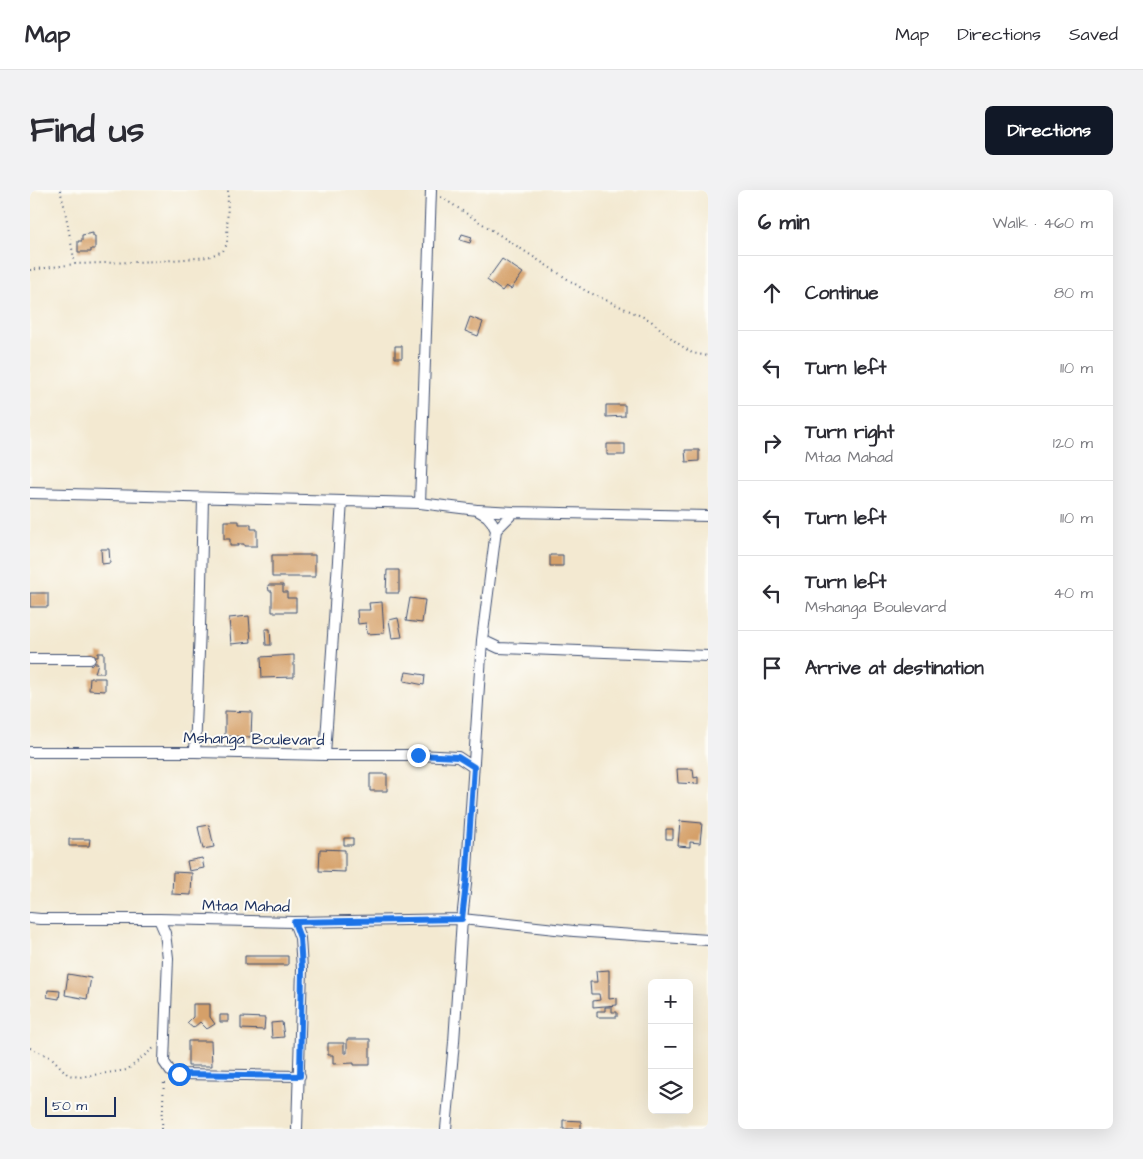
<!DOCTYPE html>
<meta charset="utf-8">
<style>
:root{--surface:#fff;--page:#f2f2f3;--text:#2b2b33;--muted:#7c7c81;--line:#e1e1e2;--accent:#111827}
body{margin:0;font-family:"Architects Daughter",sans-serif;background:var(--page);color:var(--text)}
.controls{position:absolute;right:15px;bottom:15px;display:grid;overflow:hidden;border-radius:8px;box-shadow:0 5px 20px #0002}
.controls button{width:45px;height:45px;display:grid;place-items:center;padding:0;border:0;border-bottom:1px solid var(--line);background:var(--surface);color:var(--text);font:25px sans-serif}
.scale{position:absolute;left:15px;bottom:12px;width:71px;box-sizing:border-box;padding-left:5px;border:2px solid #1b2f5e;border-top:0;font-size:14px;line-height:18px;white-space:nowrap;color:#1b2f5e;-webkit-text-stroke:4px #fdfcf7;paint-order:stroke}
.stop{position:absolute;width:15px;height:15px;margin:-11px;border:4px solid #1a73e8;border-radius:50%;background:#fff}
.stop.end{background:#1a73e8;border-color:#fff;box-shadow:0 1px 5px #0008}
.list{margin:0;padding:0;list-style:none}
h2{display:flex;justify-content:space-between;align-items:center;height:65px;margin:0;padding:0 20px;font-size:21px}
h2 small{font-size:16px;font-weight:400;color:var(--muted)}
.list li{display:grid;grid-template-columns:32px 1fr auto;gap:15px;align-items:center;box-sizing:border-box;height:75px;padding:0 20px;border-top:1px solid var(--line)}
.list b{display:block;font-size:19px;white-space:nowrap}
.list p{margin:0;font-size:16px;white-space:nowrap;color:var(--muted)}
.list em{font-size:16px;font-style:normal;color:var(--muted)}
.icon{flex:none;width:28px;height:28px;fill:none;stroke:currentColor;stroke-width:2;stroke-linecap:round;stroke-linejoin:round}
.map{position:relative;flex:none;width:678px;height:939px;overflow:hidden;border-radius:8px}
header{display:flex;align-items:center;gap:30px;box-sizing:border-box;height:70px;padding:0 25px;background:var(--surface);border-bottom:1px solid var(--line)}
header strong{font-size:24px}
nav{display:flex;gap:28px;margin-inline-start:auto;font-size:18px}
.intro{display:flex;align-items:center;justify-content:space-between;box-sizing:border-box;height:120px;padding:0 30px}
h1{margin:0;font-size:35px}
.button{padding:12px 22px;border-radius:8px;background:var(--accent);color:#fff;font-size:18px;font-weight:700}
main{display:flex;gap:30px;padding:0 30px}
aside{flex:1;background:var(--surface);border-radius:8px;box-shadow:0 5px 20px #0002}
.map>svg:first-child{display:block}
.building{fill:#d5a069}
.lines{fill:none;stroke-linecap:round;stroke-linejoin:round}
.minor-casing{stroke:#3b4b6f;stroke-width:12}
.path{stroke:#3b4b6f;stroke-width:2;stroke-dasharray:1 4;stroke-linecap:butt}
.minor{stroke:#fff;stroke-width:10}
.route{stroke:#1a73e8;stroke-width:6}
.labels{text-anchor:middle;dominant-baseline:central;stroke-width:4;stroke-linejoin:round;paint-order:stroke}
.street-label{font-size:16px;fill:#1b2f5e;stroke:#fdfcf7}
</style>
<header>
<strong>Map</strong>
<nav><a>Map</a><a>Directions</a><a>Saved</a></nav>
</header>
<div class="intro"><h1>Find us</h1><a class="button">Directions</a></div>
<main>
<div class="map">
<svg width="678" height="939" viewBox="0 0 678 939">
<rect width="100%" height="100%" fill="#fdfcf7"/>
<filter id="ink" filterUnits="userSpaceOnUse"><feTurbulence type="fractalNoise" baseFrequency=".02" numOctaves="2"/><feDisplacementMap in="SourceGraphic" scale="10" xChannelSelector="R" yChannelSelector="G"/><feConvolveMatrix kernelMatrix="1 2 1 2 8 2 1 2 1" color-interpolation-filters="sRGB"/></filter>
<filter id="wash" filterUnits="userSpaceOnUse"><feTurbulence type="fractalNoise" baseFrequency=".0096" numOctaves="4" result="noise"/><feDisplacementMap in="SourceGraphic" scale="20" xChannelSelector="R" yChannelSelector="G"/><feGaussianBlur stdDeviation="1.12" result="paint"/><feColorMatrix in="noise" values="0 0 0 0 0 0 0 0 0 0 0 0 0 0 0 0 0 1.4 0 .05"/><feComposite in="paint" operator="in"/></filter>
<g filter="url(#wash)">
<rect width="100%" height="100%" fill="#f3e9d1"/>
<g id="blocks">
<!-- building -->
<path class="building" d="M 63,43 L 63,46 L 65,46 L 65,59 L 61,59 L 61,62 L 48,62 L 48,51 L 52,51 L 52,45 Z
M 432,44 L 442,47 L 440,53 L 430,50 Z
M 472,69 L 493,83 L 481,99 L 476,96 L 472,101 L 457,90 Z
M 440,127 L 453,132 L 448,146 L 435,141 Z
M 365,156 L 372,156 L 372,168 L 365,168 Z
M 576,215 L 595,215 L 595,226 L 576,227 Z
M 577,254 L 595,254 L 595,265 L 577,265 Z
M 655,260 L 669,260 L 669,271 L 656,272 Z
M 194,331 L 209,331 L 209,334 L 221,334 L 221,339 L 227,339 L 227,356 L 214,356 L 214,354 L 208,354 L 208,356 L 200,356 L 200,349 L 194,349 Z
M 71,359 L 79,359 L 80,373 L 72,374 Z
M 242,365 L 285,365 L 285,387 L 242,387 Z
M 520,365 L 533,365 L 533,376 L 520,376 Z
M 357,380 L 369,380 L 369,403 L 356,403 Z
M 238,395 L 253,395 L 253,402 L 257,402 L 257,408 L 266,408 L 266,422 L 242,422 L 242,401 L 239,401 Z
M 0,403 L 18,403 L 18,417 L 0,417 Z
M 380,408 L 395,410 L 392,433 L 376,431 Z
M 352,412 L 354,443 L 337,444 L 336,433 L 328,434 L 327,420 L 340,420 L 339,413 Z
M 219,426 L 221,452 L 201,454 L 199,428 Z
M 368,428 L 372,447 L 362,448 L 359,430 Z
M 235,439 L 240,439 L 241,455 L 236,455 Z
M 68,463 L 74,463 L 74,483 L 65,483 L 68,473 L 63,473 L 63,467 L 68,467 Z
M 264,465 L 264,487 L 232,488 L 231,467 Z
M 376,482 L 395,485 L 394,495 L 374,491 Z
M 60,488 L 75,488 L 75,501 L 59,500 Z
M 195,521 L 222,522 L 221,547 L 195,546 Z
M 647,579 L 663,579 L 664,588 L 668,587 L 668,594 L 648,593 Z
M 340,584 L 357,584 L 357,601 L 340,601 Z
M 650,631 L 672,633 L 670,653 L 660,652 L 660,657 L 648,656 Z
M 179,635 L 184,657 L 173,659 L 168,637 Z
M 636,639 L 643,639 L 643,649 L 636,649 Z
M 314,648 L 323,648 L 323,655 L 314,655 Z
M 39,649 L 60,649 L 59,656 L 39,656 Z
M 290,659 L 315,660 L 315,682 L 289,681 Z
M 172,668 L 174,678 L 159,681 L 157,671 Z
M 143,682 L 162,683 L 161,705 L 142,704 Z
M 215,766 L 258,766 L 258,775 L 215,775 Z
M 579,780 L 579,809 L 587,808 L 587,815 L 563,817 L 563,811 L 570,810 L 569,804 L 561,804 L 560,792 L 567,792 L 566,781 Z
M 38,784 L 61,788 L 57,809 L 35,805 Z
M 18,800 L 30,801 L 29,809 L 17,807 Z
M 163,814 L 180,814 L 180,827 L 185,834 L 177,839 L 170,832 L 163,838 L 157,833 L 163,827 Z
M 575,817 L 582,817 L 582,822 L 587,822 L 587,827 L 567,827 L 567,821 L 575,821 Z
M 190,825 L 198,825 L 198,832 L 190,832 Z
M 211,827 L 235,828 L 234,840 L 211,839 Z
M 252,832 L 254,847 L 242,848 L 241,833 Z
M 317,849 L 340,849 L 340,875 L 324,875 L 324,873 L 303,874 L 303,865 L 298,865 L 298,853 L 314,853 L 314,863 L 317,863 Z
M 158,851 L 181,851 L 182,876 L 158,876 Z
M 533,930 L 551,931 L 551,939 L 533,939 Z"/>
</g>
</g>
<g filter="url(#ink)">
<use href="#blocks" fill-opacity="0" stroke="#3b4b6f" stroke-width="1"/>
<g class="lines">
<defs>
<path id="minor" d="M 0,303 L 390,313 L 447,320 L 457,326 L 462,332 L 466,340 L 452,450 L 436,694 L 432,729 L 424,852 L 416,939
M 390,313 L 401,0
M 448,320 L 484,322 L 678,326
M 466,340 L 484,322
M 452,450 L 469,458 L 678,466
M 0,469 L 60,469
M 0,562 L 165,562 L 295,565 L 389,565 L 428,567 L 443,577
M 165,562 L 170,437 L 173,308
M 295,565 L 312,311
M 0,728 L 10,729 L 129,729 L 264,732 L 432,729 L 544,741 L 678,750
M 129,729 L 135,743 L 138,768 L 134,872 L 141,882 L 149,884 L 270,886
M 264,732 L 270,748 L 272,779 L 267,939"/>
</defs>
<!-- minor casing -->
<use href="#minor" class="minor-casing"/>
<!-- path -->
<path class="path" d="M 30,0 L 34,15 L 45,74
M 411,7 L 556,101 L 620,130 L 646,152 L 662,163 L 678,166
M 0,80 L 45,74 L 131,71 L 178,67 L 193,61 L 197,54 L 198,0
M 0,858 L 22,868 L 38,885 L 50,887 L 97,880 L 125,857
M 132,939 L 134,889"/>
<!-- minor -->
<use href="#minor" class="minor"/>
</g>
</g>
<g class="lines" filter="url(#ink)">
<!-- route -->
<path class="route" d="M 149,884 L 270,886 L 272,779 L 270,748 L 264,732 L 432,729 L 436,694 L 444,577 L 428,567 L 388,565"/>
</g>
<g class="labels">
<!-- street labels -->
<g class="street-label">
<text transform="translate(224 549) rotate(1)">Mshanga Boulevard</text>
<text transform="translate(216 716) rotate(1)">Mtaa Mahad</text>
</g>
</g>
</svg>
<div class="controls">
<button>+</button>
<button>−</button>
<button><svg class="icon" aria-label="layers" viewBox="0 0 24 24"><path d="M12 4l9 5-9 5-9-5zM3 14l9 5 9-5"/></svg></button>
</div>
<div class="scale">50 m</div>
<div class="stop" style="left:149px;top:884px"></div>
<div class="stop end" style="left:388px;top:565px"></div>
</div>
<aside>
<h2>6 min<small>Walk · 460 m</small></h2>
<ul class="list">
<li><svg class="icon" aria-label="ahead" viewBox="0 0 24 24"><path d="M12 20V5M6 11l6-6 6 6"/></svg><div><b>Continue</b></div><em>80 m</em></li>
<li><svg class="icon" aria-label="left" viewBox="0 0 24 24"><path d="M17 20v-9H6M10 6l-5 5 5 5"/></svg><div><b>Turn left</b></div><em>110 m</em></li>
<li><svg class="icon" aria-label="right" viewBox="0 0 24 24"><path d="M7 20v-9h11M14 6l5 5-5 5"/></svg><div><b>Turn right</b><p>Mtaa Mahad</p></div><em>120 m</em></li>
<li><svg class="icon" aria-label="left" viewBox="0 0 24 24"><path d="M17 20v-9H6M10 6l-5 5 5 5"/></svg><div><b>Turn left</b></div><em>110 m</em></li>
<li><svg class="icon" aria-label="left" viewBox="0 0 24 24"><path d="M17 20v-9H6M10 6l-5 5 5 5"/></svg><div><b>Turn left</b><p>Mshanga Boulevard</p></div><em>40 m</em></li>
<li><svg class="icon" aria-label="arrive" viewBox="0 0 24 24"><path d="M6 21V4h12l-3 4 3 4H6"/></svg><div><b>Arrive at destination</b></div></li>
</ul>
</aside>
</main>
